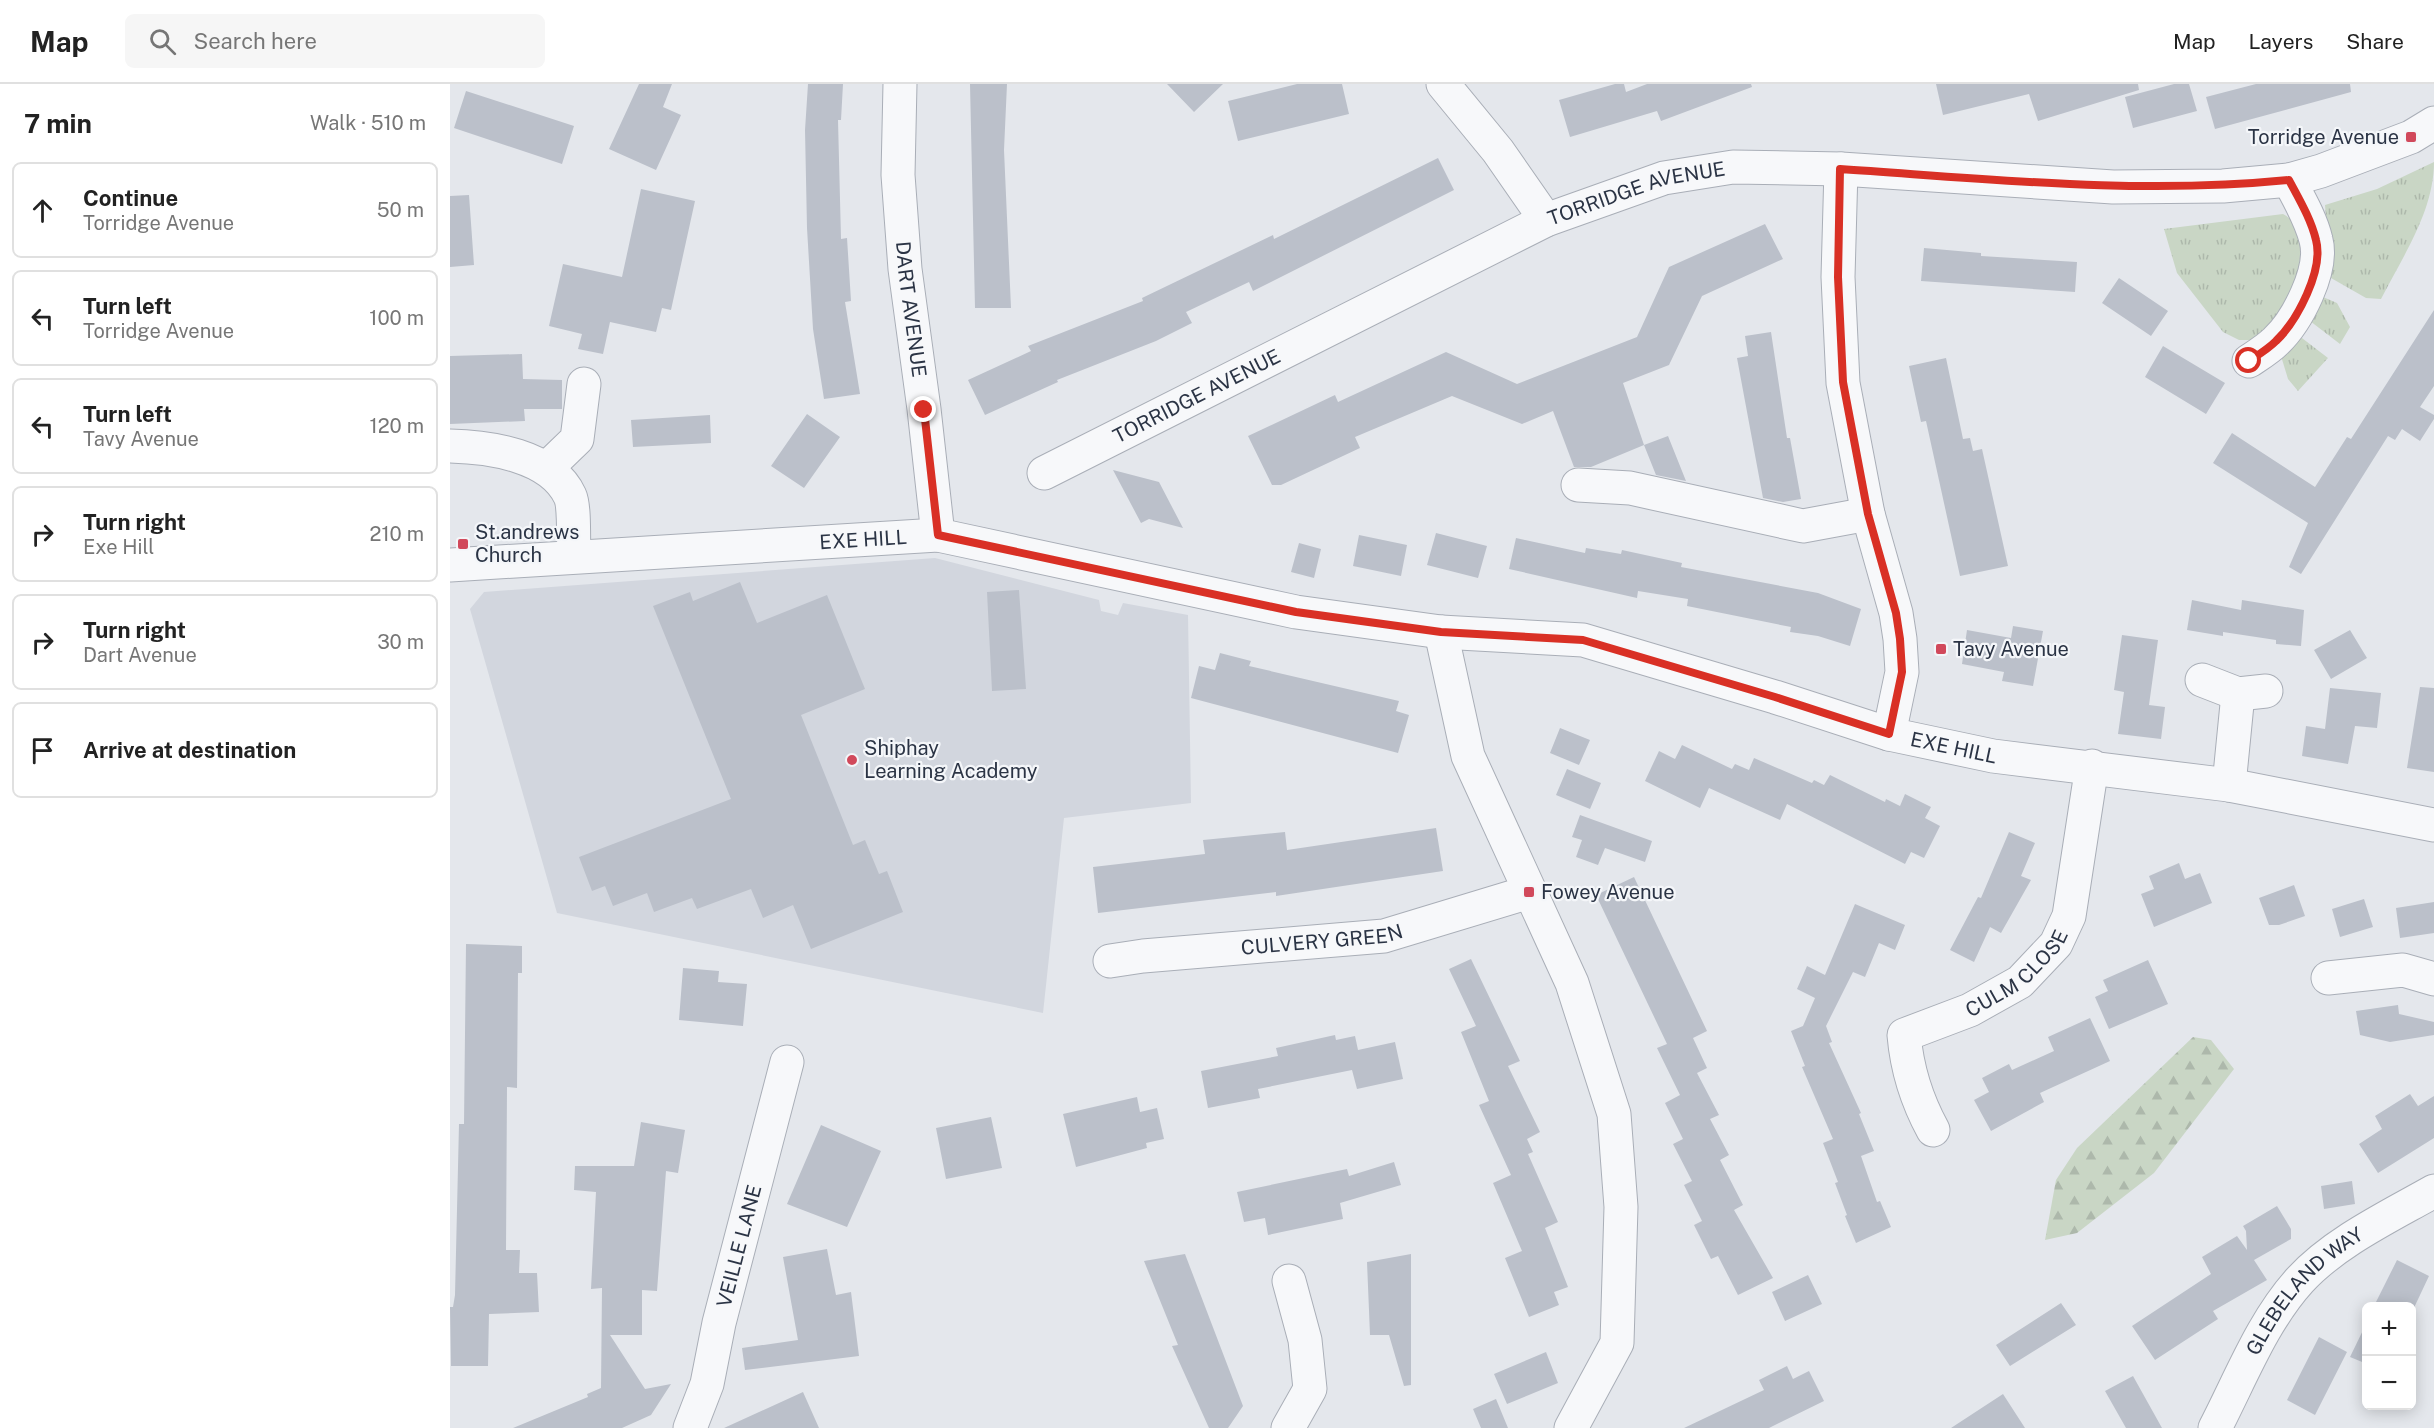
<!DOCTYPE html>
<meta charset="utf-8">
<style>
:root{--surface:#fff;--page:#f6f6f6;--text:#222;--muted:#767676;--line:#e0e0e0}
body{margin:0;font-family:"Public Sans",sans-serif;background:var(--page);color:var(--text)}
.controls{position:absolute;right:18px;bottom:18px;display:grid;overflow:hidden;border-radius:9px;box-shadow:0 3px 15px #0003}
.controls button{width:54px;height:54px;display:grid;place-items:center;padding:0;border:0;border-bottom:2px solid var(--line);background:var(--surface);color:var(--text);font:30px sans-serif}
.stop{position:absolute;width:18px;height:18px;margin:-14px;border:4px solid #d93025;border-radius:50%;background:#fff}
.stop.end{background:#d93025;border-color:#fff;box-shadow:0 2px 6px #0008}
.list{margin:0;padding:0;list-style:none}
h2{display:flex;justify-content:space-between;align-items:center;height:78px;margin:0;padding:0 24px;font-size:26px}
h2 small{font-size:20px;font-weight:400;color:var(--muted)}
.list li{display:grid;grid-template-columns:39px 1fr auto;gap:18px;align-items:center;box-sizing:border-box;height:96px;margin:0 12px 12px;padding:0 12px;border:2px solid var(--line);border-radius:9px}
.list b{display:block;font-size:22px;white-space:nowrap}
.list p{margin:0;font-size:20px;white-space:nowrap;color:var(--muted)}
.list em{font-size:20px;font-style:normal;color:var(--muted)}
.icon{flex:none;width:33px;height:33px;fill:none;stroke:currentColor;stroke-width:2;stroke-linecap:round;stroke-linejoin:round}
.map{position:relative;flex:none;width:1984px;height:1344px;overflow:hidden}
header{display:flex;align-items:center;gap:36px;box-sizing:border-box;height:84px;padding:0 30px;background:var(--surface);border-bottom:2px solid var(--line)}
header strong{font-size:28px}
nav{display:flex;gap:33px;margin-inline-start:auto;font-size:21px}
.search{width:420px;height:54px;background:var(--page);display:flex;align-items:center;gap:15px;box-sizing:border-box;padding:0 21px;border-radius:9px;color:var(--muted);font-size:22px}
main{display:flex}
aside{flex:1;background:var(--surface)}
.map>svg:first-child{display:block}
.built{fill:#d2d6de}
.grass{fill:url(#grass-tufts)}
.forest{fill:url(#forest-firs)}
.building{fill:#bbc0ca}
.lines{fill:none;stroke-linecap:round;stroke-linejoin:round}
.minor-casing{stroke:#a9aeb7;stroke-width:35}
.minor{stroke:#f7f8fa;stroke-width:33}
.route{stroke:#d93025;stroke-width:8}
.poi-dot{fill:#d1495b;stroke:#f4f6f9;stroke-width:2}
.labels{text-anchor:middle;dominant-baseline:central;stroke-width:4.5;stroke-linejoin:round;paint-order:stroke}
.poi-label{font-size:20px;fill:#2b3445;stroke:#f4f6f9;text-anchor:start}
.street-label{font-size:20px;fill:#2b3445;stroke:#f4f6f9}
</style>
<header>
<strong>Map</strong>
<div class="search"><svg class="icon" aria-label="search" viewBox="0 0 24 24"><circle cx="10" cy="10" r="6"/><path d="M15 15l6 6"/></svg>Search here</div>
<nav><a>Map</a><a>Layers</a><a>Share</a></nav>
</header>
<main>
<aside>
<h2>7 min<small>Walk · 510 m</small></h2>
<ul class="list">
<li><svg class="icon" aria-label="ahead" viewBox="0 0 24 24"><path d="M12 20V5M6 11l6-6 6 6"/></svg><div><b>Continue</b><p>Torridge Avenue</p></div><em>50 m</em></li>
<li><svg class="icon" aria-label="left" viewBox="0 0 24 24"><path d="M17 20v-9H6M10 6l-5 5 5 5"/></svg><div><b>Turn left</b><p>Torridge Avenue</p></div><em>100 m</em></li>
<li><svg class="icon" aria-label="left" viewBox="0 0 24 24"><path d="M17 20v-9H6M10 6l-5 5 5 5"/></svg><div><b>Turn left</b><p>Tavy Avenue</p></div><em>120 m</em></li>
<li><svg class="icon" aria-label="right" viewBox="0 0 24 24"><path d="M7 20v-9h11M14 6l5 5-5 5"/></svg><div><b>Turn right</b><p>Exe Hill</p></div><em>210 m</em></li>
<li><svg class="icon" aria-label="right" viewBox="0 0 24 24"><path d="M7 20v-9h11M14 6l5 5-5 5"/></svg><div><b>Turn right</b><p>Dart Avenue</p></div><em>30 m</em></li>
<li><svg class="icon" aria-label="arrive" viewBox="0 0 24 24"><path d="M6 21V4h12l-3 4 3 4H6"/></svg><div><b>Arrive at destination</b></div></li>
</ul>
</aside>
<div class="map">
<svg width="1984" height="1344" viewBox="0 0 1984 1344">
<defs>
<pattern id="grass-tufts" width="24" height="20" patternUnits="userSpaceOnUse" patternTransform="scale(1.5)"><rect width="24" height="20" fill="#c9d6c5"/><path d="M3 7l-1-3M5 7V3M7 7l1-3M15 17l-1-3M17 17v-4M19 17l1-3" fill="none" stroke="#adb8ab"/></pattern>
<pattern id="forest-firs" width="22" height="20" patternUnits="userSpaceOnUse" patternTransform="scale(1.5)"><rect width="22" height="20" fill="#c9d6c5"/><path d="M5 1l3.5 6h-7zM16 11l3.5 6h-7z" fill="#adb8ab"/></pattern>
</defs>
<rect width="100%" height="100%" fill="#e4e7ec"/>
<!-- built -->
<path class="built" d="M 485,474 L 649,516 L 651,527 L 668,531 L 673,519 L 738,531 L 741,719 L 614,734 L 593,929 L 107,829 L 20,525 L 34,508 Z"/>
<!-- grass -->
<path class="grass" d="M 1984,78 C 1984,127 1953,172 1931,215 L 1916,214 L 1881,194 L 1875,121 L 1927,105 Z
M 1833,130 C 1865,145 1846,215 1829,237 C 1823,244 1814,250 1808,256 L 1789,256 L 1773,248 L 1727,189 L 1714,145 Z
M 1873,213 L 1887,219 L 1900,243 L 1890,260 L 1860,237 Z
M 1848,251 L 1878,274 L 1848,307 L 1838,295 L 1831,272 Z"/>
<!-- forest -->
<path class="forest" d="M 1743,953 L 1761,956 L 1784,985 L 1704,1089 L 1627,1149 L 1595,1156 L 1606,1096 L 1627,1064 Z"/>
<!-- building -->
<path class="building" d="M 189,0 L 222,0 L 213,23 L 231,31 L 206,86 L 159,65 Z
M 358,0 L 393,0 L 391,36 L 388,36 L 391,155 L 397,154 L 401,217 L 395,218 L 410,310 L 374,315 L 363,245 L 357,144 L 355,46 Z
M 520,0 L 557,0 L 554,66 L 561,224 L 525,224 Z
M 717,0 L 773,0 L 744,28 Z
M 847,0 L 892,0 L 899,30 L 788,57 L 778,17 Z
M 1165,0 L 1174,0 L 1176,8 L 1197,0 L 1301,0 L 1302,3 L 1211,37 L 1207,27 L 1120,53 L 1109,16 Z
M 1486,0 L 1688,0 L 1689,6 L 1588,37 L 1579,10 L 1493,31 Z
M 1724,0 L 1739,0 L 1747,27 L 1683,44 L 1675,13 Z
M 1806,0 L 1900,0 L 1901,8 L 1765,45 L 1756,13 Z
M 16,7 L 124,42 L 112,80 L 4,44 Z
M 988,74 L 1004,106 L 803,207 L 799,198 L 736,228 L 742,239 L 706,257 L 607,296 L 608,298 L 535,331 L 518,296 L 581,267 L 578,262 L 693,217 L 692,214 L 823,151 L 824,155 Z
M 191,105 L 245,117 L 221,226 L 212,224 L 206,248 L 160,238 L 153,270 L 128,265 L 132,250 L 99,242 L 113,180 L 172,193 Z
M 19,111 L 24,181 L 0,183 L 0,112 Z
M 1315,140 L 1333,175 L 1252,212 L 1219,281 L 1173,299 L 1194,361 L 1141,383 L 1124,383 L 1103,327 L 1072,340 L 1002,312 L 905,353 L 910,364 L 831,401 L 822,401 L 798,352 L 885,311 L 888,318 L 996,268 L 1067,300 L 1187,253 L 1219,183 Z
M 1474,164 L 1531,169 L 1531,172 L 1627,178 L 1625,208 L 1471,197 Z
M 1669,194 L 1718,227 L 1701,252 L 1652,219 Z
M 1984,226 L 1984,302 L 1970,323 L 1984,331 L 1984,335 L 1970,357 L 1952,345 L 1945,356 L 1938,352 L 1851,490 L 1839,483 L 1858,439 L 1763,379 L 1782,349 L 1865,403 L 1897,353 L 1901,355 Z
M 1321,248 L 1337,354 L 1340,354 L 1351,415 L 1333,418 L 1313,414 L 1287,274 L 1298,272 L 1295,252 Z
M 1713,262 L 1775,299 L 1756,330 L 1695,293 Z
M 72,270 L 73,295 L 112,296 L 112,325 L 74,325 L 75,337 L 0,340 L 0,272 Z
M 1496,274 L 1513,355 L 1520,354 L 1523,367 L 1532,365 L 1558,482 L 1510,492 L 1476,337 L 1471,338 L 1459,282 Z
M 357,330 L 390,353 L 354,404 L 321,382 Z
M 260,331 L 261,359 L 183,363 L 181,336 Z
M 1218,352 L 1236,397 L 1206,391 L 1194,361 Z
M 663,386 L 709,398 L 733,444 L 699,435 L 691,439 Z
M 986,449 L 1037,462 L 1028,494 L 977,481 Z
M 909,451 L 957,461 L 951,492 L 903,482 Z
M 1066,454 L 1135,469 L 1136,464 L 1171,470 L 1172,466 L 1232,479 L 1231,483 L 1368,509 L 1411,525 L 1400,562 L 1368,552 L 1340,548 L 1341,543 L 1237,522 L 1238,515 L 1188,507 L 1187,514 L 1059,485 Z
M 849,459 L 871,465 L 864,494 L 841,488 Z
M 290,498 L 307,539 L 377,511 L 415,605 L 351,631 L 403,761 L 415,756 L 429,790 L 437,787 L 453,828 L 361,865 L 343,821 L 313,834 L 301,805 L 247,825 L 242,814 L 204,828 L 197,809 L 163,822 L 155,802 L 142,807 L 129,773 L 281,715 L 203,522 L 240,508 L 243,517 Z
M 569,506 L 576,605 L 542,607 L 537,508 Z
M 1742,516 L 1791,526 L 1792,516 L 1854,526 L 1851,562 L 1826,560 L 1826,556 L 1773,548 L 1773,552 L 1737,546 Z
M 1563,542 L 1593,547 L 1583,602 L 1552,597 L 1554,588 L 1512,580 L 1517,546 L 1561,554 Z
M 1900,546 L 1917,574 L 1881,595 L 1864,566 Z
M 1672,551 L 1708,556 L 1699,621 L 1715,623 L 1711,655 L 1668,650 L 1674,608 L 1664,606 Z
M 770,569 L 801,577 L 799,582 L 949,617 L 946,627 L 959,631 L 948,669 L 741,614 L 749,582 L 765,586 Z
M 1970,603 L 1984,604 L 1984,688 L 1957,684 Z
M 1880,604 L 1931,609 L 1927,644 L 1905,642 L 1898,680 L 1852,672 L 1856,642 L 1875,645 Z
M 1110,644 L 1140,656 L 1129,681 L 1100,669 Z
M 1232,661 L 1282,685 L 1285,680 L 1299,686 L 1304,674 L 1362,699 L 1364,696 L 1374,701 L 1380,691 L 1435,718 L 1436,715 L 1450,722 L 1455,710 L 1481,723 L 1475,734 L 1490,742 L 1474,774 L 1461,768 L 1455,780 L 1337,720 L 1330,736 L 1259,704 L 1250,724 L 1195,697 L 1209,667 L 1225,675 Z
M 1117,685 L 1151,699 L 1140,725 L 1106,711 Z
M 1130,731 L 1202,757 L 1195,778 L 1155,764 L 1148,781 L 1126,773 L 1132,756 L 1122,753 Z
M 986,744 L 993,787 L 826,812 L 826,808 L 648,829 L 643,783 L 755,770 L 753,756 L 835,748 L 837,766 Z
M 1559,748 L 1585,759 L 1571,792 L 1581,796 L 1551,849 L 1540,843 L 1524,878 L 1500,866 L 1528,813 L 1531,814 Z
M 1729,779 L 1735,795 L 1750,789 L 1762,819 L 1704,843 L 1691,810 L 1704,805 L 1699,792 Z
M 1184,793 L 1257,947 L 1243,954 L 1257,984 L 1247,989 L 1269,1031 L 1260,1035 L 1279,1071 L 1270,1076 L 1293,1121 L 1284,1126 L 1323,1194 L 1288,1211 L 1268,1172 L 1261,1175 L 1244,1141 L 1252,1137 L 1234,1101 L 1242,1097 L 1223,1060 L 1233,1055 L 1215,1019 L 1230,1011 L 1207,964 L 1217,960 L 1146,811 Z
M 1844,801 L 1855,832 L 1829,841 L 1819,841 L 1809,814 Z
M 1914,815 L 1923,843 L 1890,853 L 1882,825 Z
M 1984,818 L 1984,849 L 1950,854 L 1946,824 Z
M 1405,820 L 1455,841 L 1445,866 L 1429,859 L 1415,893 L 1403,888 L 1376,942 L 1382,958 L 1379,959 L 1411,1029 L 1409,1030 L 1424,1067 L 1411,1072 L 1427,1118 L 1430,1117 L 1441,1143 L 1406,1159 L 1395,1132 L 1397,1131 L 1385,1099 L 1388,1098 L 1373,1059 L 1383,1055 L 1352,983 L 1355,982 L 1341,947 L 1353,942 L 1365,914 L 1347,905 L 1357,882 L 1375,891 Z
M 16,860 L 72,862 L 72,889 L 68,889 L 67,1004 L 57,1003 L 56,1166 L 70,1166 L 69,1189 L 87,1189 L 89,1228 L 39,1230 L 38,1282 L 1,1282 L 0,1223 L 3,1223 L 5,1211 L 9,1040 L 14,1040 Z
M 1021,875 L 1070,977 L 1058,982 L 1090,1048 L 1077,1055 L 1083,1068 L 1078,1070 L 1108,1138 L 1095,1144 L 1118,1203 L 1104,1208 L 1109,1221 L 1079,1233 L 1055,1174 L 1072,1167 L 1043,1099 L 1061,1091 L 1029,1021 L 1039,1017 L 1011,948 L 1026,942 L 999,885 Z
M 1698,876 L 1718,920 L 1659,945 L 1645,913 L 1658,907 L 1653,896 Z
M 233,884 L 269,887 L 268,898 L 297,900 L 293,942 L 229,936 Z
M 1948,921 L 1949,930 L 1984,938 L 1984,951 L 1940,958 L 1910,951 L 1906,927 Z
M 1640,934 L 1660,977 L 1590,1009 L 1594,1018 L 1541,1047 L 1524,1016 L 1539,1008 L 1532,994 L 1559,980 L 1562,986 L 1604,967 L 1598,953 Z
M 885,951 L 886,956 L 905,952 L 908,966 L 945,958 L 953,995 L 907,1005 L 902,986 L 808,1005 L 810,1014 L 758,1024 L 751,987 L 828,972 L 826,964 Z
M 1960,1010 L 1968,1022 L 1984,1012 L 1984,1054 L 1928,1089 L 1909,1060 L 1932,1045 L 1925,1032 Z
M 687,1013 L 690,1028 L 707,1024 L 714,1055 L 696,1059 L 697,1064 L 626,1083 L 613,1030 Z
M 541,1033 L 552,1084 L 496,1095 L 486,1044 Z
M 191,1038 L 235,1046 L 228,1089 L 216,1087 L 207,1207 L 192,1206 L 192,1251 L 160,1251 L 195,1305 L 221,1300 L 201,1331 L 172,1344 L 63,1344 L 138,1313 L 137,1310 L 151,1304 L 152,1204 L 141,1205 L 146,1108 L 124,1106 L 125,1082 L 184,1082 Z
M 371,1041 L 431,1067 L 397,1143 L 337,1120 Z
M 944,1078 L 951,1101 L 890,1119 L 893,1135 L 818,1151 L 815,1134 L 794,1138 L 787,1108 L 897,1085 L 899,1092 Z
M 1902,1097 L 1905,1120 L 1874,1125 L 1871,1102 Z
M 1827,1122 L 1841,1145 L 1841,1155 L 1804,1176 L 1817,1196 L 1763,1227 L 1768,1235 L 1705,1276 L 1682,1242 L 1761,1190 L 1752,1173 L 1787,1152 L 1797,1166 L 1796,1147 L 1793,1142 Z
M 377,1165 L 386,1211 L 401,1208 L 409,1272 L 295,1286 L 292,1264 L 348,1256 L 333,1173 Z
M 735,1170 L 793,1322 L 778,1344 L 759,1344 L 722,1262 L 728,1261 L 694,1177 Z
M 961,1170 L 961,1301 L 954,1302 L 939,1251 L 920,1251 L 917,1178 Z
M 1947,1176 L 1979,1192 L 1962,1228 L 1962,1222 L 1924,1222 Z
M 1358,1191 L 1372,1220 L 1335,1237 L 1322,1208 Z
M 1611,1219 L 1626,1241 L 1560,1282 L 1546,1261 Z
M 1917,1238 L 1917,1280 L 1900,1273 Z
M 1869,1253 L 1897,1268 L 1865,1331 L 1837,1316 Z
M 1096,1268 L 1108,1299 L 1057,1320 L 1044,1290 Z
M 1337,1282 L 1343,1295 L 1359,1287 L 1374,1317 L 1319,1344 L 1234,1344 L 1314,1306 L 1309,1296 Z
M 1683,1292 L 1712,1344 L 1676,1344 L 1655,1307 Z
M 353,1308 L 369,1344 L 274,1344 Z
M 1553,1310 L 1575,1344 L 1501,1344 Z
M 1046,1315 L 1058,1344 L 1031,1344 L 1023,1325 Z"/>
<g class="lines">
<defs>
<g id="minor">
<path id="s1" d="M 450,0 L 448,91 L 455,185 L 474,325 L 488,451"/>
<path d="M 993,0 L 1048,67 L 1096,136"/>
<path d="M 1391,85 L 1388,193 L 1393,299 L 1418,430 L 1446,529 L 1450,555 L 1452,588 L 1439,650"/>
<path d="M 1799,277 C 1808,271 1818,265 1826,257 C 1847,237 1874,186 1866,156 C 1861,135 1849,115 1839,96"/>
<path d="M 0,362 C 39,363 101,371 120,412 C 125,423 123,458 124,472"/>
<path d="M 97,384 L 127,355 L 134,300"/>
<path id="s2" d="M 594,389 L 1096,136 L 1214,94 L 1283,83 L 1391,85 L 1663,103 L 1773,102 L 1839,96 L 1871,87 L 1961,53 L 1984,39"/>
<path d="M 1128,401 L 1180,404 L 1353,442 L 1418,430"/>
<path id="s3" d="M 0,481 L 488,451 L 846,528 L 991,548 L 1133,556 L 1325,613 L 1439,650 L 1543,672 L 1779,701 L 1984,741"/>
<path d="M 991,548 L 1018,672 L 1122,899 L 1164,1030 L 1171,1123 L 1167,1259 L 1121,1344"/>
<path d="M 1752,596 L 1788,610 L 1816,607"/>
<path d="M 1779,701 L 1788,610"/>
<path id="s4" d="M 660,877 L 693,872 L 934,852 L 1079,808"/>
<path d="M 1878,894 L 1953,886 L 1984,895"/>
<path id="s5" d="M 1483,1046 C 1466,1015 1457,986 1454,951 L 1520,926 L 1570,898 L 1606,860 L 1619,832 L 1642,682"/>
<path id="s6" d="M 240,1344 L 257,1300 L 269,1239 L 337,978"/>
<path d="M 838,1344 L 860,1305 L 855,1256 L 839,1197"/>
<path id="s7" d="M 1765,1344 C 1791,1294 1812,1238 1850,1196 C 1885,1158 1940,1132 1984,1107"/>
</g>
</defs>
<!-- minor casing -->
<use href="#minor" class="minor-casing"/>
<!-- minor -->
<use href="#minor" class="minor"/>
</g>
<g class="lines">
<!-- route -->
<path class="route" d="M 474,326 L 488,451 L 846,528 L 991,548 L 1133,556 L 1325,613 L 1439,650 L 1452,588 L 1450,555 L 1446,529 L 1418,430 L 1393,298 L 1388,193 L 1390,85 C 1540,95 1690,111 1839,96 C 1849,115 1861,135 1866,156 C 1874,186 1847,237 1826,257 C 1818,265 1808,271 1799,277"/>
</g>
<!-- markers -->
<g class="poi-dot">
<rect x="1955" y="47" width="12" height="12" rx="3"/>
<rect x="7" y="454" width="12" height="12" rx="3"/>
<rect x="1485" y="559" width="12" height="12" rx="3"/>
<circle cx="402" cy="676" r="6"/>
<rect x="1073" y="802" width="12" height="12" rx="3"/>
</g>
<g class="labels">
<!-- poi labels -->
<g class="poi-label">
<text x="1949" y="53" text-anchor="end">Torridge Avenue</text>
<text x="25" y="448">St.andrews<tspan x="25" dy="23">Church</tspan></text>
<text x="1503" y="565">Tavy Avenue</text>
<text x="414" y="664">Shiphay<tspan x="414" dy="23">Learning Academy</tspan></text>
<text x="1091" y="808">Fowey Avenue</text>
</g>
<!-- street labels -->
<g class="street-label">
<text stroke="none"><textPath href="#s2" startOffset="657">TORRIDGE AVENUE</textPath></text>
<text stroke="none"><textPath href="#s1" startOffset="226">DART AVENUE</textPath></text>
<text stroke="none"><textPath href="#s2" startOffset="171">TORRIDGE AVENUE</textPath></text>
<text stroke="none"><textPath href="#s3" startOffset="414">EXE HILL</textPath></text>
<text stroke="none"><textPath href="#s3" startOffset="1530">EXE HILL</textPath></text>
<text stroke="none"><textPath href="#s4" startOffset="213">CULVERY GREEN</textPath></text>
<text stroke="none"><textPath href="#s5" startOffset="231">CULM CLOSE</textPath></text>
<text stroke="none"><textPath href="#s6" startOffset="189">VEILLE LANE</textPath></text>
<text stroke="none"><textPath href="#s7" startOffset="166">GLEBELAND WAY</textPath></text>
</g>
</g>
</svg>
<div class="controls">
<button>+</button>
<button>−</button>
</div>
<div class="stop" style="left:1799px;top:277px"></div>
<div class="stop end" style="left:474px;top:326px"></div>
</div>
</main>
